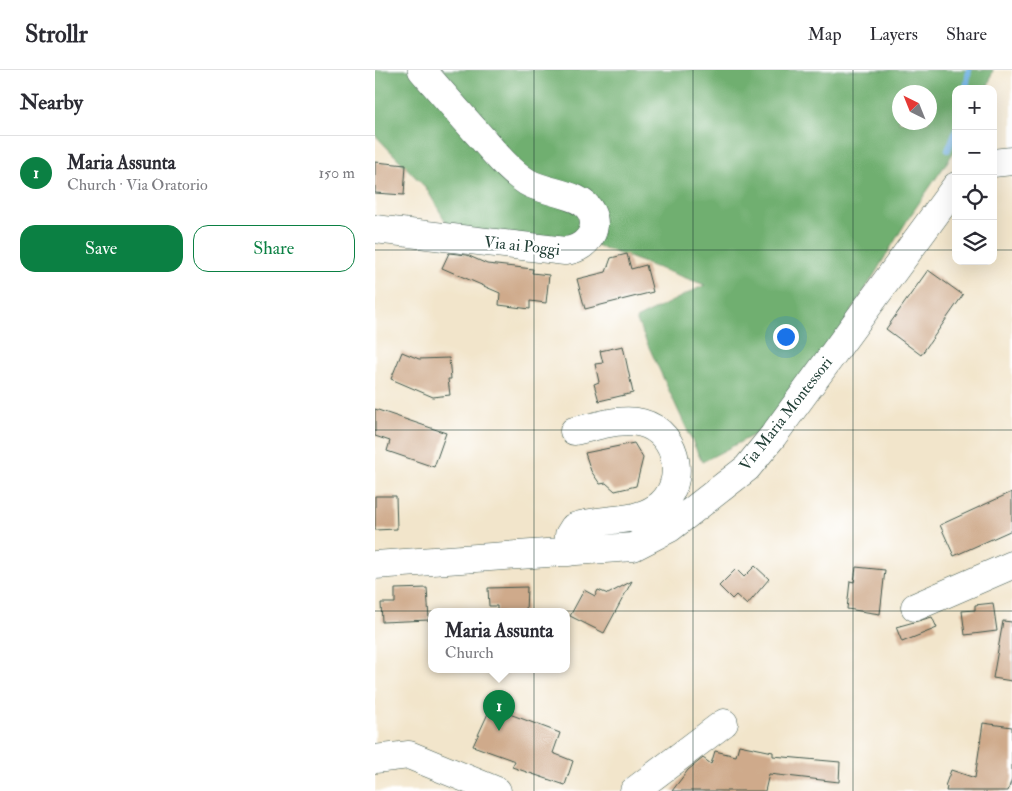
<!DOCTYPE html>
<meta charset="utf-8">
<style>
:root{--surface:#fff;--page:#f2f2f3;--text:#2b2b33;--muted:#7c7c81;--line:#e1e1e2;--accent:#0b8043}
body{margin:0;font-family:"IM FELL Double Pica",serif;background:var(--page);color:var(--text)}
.controls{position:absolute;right:15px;top:15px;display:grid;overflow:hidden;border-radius:10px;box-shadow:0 5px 20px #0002}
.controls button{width:45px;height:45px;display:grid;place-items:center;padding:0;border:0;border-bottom:1px solid var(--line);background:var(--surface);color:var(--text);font:25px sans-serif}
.compass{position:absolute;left:517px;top:15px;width:45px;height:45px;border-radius:50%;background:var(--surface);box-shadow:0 5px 20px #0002;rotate:317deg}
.you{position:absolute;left:410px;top:266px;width:18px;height:18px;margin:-12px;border:4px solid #fff;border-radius:50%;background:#1a73e8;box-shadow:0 0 0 8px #1a73e833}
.badge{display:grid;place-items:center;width:32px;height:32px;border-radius:50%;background:var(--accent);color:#fff;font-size:16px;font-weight:700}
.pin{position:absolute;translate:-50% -41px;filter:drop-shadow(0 1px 2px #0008)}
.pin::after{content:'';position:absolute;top:26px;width:18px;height:15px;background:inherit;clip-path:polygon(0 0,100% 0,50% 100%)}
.popup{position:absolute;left:53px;top:538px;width:142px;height:65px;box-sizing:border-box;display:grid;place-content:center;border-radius:10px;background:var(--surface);filter:drop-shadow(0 1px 4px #0005);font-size:16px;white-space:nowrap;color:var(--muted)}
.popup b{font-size:19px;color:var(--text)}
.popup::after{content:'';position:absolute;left:50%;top:100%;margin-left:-10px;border:10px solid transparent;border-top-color:var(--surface)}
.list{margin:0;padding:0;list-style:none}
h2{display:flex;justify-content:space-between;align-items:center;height:65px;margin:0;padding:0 20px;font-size:21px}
h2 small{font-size:16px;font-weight:400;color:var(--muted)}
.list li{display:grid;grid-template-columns:32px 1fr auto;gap:15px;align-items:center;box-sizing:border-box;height:75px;padding:0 20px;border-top:1px solid var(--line)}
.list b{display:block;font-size:19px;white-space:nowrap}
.list p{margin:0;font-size:16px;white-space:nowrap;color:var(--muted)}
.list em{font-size:16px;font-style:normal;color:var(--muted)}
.actions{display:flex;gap:10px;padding:15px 20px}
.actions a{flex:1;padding:11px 0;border:1px solid var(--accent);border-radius:15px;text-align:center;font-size:18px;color:var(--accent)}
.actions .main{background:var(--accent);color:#fff}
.icon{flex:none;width:28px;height:28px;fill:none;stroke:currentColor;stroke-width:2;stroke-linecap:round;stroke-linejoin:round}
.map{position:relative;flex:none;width:637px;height:721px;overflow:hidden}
header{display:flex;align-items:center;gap:30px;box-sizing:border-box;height:70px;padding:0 25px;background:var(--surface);border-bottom:1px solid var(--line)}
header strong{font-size:24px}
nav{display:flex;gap:28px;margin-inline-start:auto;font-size:18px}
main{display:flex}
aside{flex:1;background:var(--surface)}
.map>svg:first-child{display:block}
.forest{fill:#70af70;stroke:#487652;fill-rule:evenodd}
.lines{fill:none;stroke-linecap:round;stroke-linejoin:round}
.stream{stroke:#71b2e5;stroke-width:6}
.building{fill:#cfaa8b}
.minor-casing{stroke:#3f564b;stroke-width:29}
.minor{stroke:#fff;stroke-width:28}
.grid{fill:none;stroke:#1f3d34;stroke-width:1;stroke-opacity:0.55}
.labels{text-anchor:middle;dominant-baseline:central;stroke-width:4.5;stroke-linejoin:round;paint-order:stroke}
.street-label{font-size:16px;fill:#1f3d34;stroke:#fff}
</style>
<header>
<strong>Strollr</strong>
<nav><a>Map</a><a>Layers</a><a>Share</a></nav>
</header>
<main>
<aside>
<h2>Nearby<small></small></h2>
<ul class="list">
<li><span class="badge">1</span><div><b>Maria Assunta</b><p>Church · Via Oratorio</p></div><em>150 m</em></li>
</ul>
<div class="actions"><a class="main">Save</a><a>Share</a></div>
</aside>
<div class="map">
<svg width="637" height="721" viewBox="0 0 637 721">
<rect width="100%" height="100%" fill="#fff"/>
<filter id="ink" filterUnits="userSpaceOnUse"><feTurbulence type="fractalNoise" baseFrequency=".02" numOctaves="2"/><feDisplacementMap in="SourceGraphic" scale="10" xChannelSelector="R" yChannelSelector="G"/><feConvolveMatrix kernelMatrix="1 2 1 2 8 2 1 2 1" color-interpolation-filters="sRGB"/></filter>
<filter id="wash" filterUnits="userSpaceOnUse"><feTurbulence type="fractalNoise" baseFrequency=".0096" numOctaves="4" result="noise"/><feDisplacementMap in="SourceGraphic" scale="20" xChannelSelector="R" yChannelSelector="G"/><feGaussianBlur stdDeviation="1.12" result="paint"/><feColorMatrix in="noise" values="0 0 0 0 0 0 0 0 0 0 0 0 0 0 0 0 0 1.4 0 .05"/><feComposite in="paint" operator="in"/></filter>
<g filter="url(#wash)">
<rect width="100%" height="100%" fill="#f2e5cb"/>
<!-- forest -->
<path class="forest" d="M 0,0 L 618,0 L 612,19 L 581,19 L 581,79 L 533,149 L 451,284 L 398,355 L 327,392 L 261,249 L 330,215 L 212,172 L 87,179 L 51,118 L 0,65 ZM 524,22 L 554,22 L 554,52 L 524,52 Z"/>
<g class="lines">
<!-- stream -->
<path class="stream" d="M 591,19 L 594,0
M 573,80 L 581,60"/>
</g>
<g id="blocks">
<!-- building -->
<path class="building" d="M 0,92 L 31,95 L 29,125 L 0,123 Z
M 74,183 L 92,185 L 112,194 L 158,199 L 157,203 L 174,205 L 171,233 L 155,231 L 155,239 L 124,235 L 125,223 L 67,198 Z
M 252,184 L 256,199 L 271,195 L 278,222 L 210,239 L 202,209 L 231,202 L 236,188 Z
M 553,200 L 588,225 L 546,285 L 511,259 Z
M 248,276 L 258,323 L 224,331 L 219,314 L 224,312 L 220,294 L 228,293 L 225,281 Z
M 27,282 L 44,289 L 74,288 L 76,309 L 73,309 L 75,325 L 58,327 L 16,309 Z
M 0,339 L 71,363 L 59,397 L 12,381 L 15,371 L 0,366 Z
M 259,373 L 268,388 L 261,416 L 240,421 L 231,413 L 225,414 L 216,401 L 210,383 Z
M 637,422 L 637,460 L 579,486 L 565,455 Z
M 0,426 L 21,426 L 22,459 L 0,460 Z
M 380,496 L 394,509 L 372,535 L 361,525 L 357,529 L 344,516 L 361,499 L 369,507 Z
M 481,497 L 510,500 L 505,544 L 472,539 L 475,511 L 479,512 Z
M 257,511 L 229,563 L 195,546 L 209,520 L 220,526 L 223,520 L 233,524 Z
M 152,517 L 151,542 L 122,542 L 122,536 L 114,536 L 113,518 Z
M 52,518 L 54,550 L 7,552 L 6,533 L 20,533 L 20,519 Z
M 618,533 L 622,561 L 590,565 L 587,541 L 600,540 L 600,535 Z
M 557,547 L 562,558 L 527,572 L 521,557 Z
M 628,551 L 637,552 L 637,611 L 618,608 Z
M 116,637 L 185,663 L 178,683 L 198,691 L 190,715 L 137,697 L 140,691 L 98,676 Z
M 608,653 L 637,657 L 637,708 L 633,721 L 571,721 L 572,717 L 570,716 L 576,700 L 600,708 Z
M 364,675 L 398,682 L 398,686 L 465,692 L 464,712 L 394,704 L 390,721 L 297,721 L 313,700 L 328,688 L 336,694 L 340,681 L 361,686 Z"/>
</g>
</g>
<g filter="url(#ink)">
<use href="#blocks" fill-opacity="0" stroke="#3f564b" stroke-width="1"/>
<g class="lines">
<defs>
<path id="minor" d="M 618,93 L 637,91
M 0,159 L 190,181 C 209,179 226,162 216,142 C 207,123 170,123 152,112 C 133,100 119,82 105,66 C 85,44 66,22 47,0
M 194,482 L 194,465 L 199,457 C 225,447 258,454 281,438 C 313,417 305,363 267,353 C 246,347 220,357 199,361
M 0,495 L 258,477 L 295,458 L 372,398 L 398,366 L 581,116
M 540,537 L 637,495
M 0,689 L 34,685 L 122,721
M 259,721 L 349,653"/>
</defs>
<!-- minor casing -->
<use href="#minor" class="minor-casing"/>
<!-- minor -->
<use href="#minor" class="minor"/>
</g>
</g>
<!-- grid -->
<path class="grid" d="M 159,0 L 159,721M 318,0 L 318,721M 478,0 L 478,721M 0,180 L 581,180M 618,180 L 637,180M 0,360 L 637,360M 0,541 L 637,541"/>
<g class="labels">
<!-- street labels -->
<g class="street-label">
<text transform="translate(147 176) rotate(6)">Via ai Poggi</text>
<text transform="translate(411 344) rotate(-52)">Via Maria Montessori</text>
</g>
</g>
</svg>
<div class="controls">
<button>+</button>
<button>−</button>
<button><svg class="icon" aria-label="locate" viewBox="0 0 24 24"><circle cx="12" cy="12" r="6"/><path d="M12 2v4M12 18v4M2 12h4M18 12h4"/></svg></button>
<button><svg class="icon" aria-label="layers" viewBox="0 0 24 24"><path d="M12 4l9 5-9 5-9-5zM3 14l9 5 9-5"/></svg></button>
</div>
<svg class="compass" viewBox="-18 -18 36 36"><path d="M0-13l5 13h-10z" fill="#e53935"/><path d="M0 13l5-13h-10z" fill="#7c7c81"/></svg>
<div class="you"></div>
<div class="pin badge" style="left:124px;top:661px">1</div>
<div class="popup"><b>Maria Assunta</b>Church</div>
</div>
</main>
